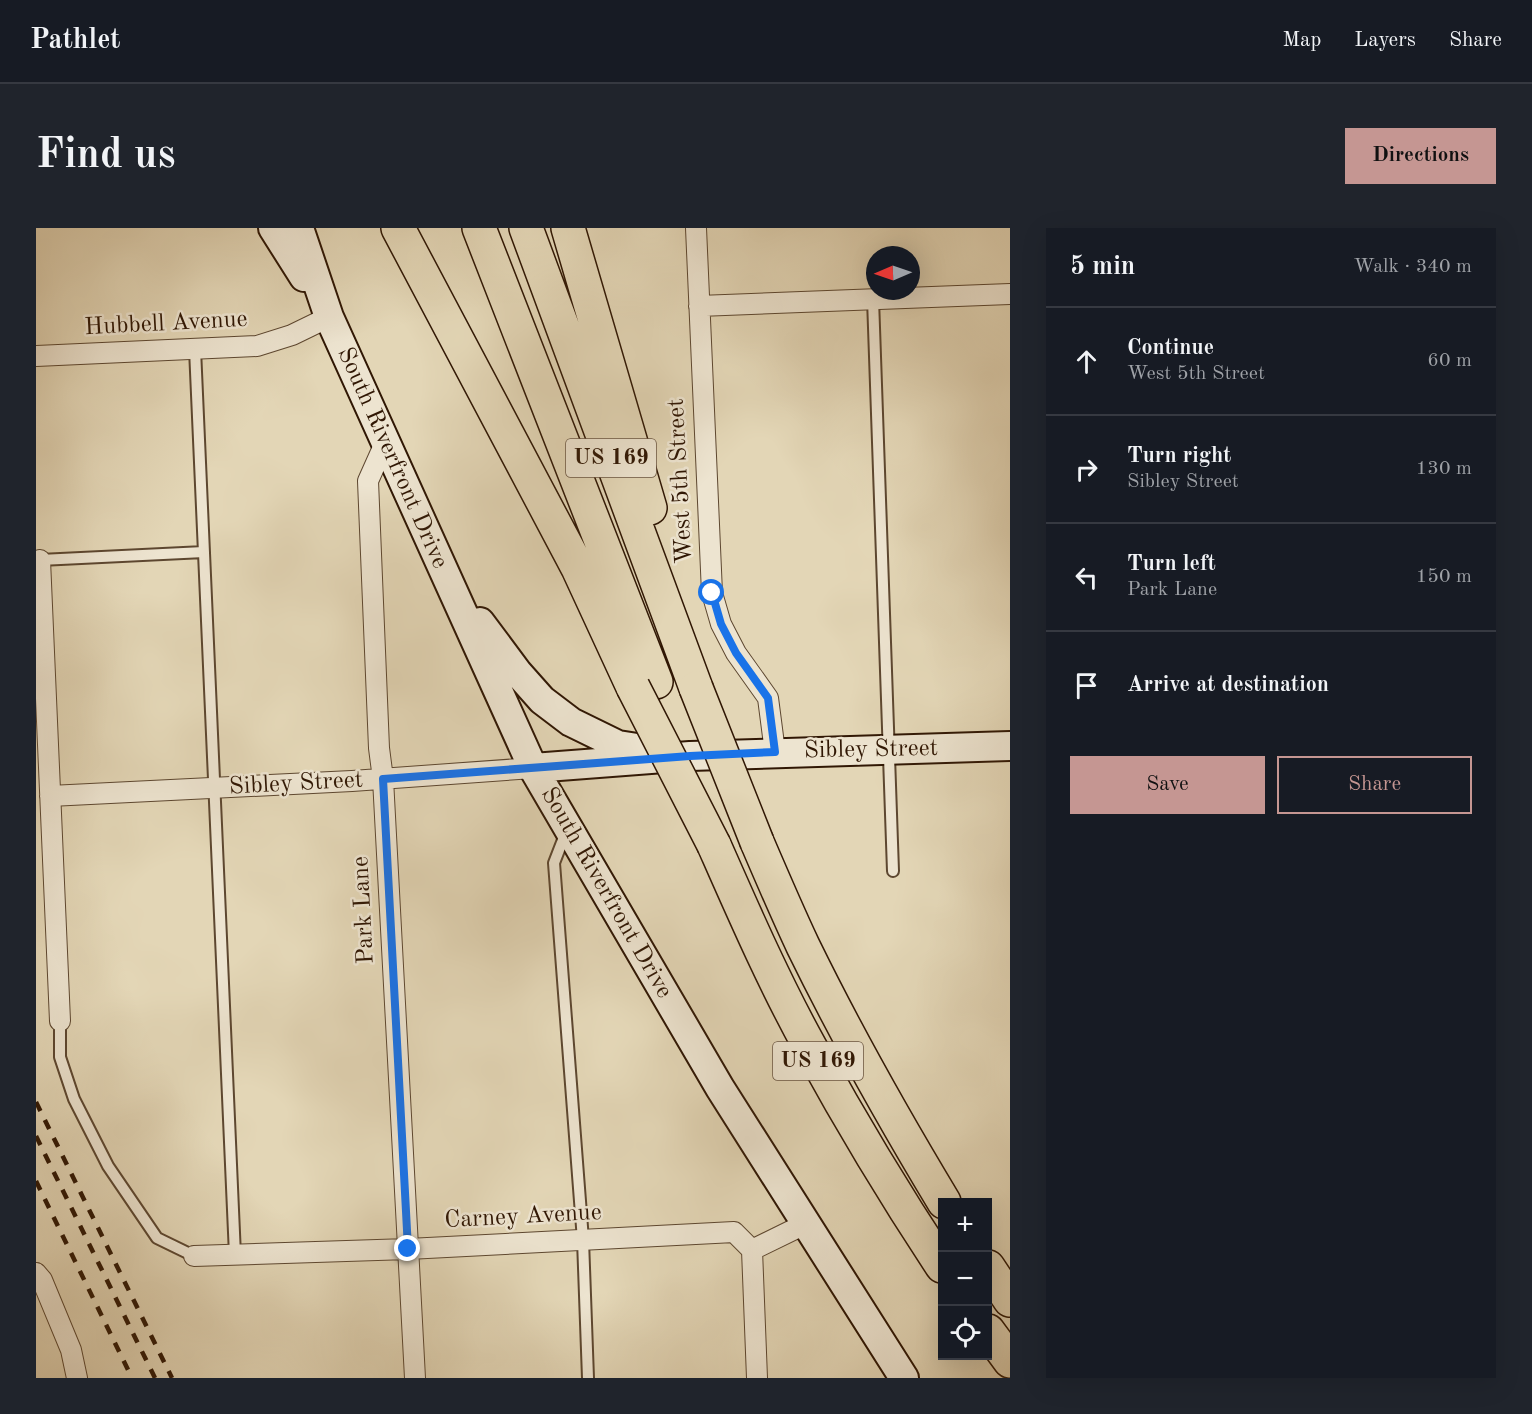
<!DOCTYPE html>
<meta charset="utf-8">
<style>
:root{--surface:#171b24;--page:#20242c;--text:#f1f3f6;--muted:#9ea1a6;--line:#363941;--accent:#c59692}
body{margin:0;font-family:"Old Standard TT",serif;background:var(--page);color:var(--text)}
.controls{position:absolute;right:18px;bottom:18px;display:grid;overflow:hidden;border-radius:0px;box-shadow:0 6px 24px #0002}
.controls button{width:54px;height:54px;display:grid;place-items:center;padding:0;border:0;border-bottom:2px solid var(--line);background:var(--surface);color:var(--text);font:30px sans-serif}
.compass{position:absolute;left:830px;top:18px;width:54px;height:54px;border-radius:50%;background:var(--surface);box-shadow:0 6px 24px #0002;rotate:268deg}
.stop{position:absolute;width:18px;height:18px;margin:-14px;border:4px solid #1a73e8;border-radius:50%;background:#fff}
.stop.end{background:#1a73e8;border-color:#fff;box-shadow:0 2px 6px #0008}
.list{margin:0;padding:0;list-style:none}
h2{display:flex;justify-content:space-between;align-items:center;height:78px;margin:0;padding:0 24px;font-size:26px}
h2 small{font-size:20px;font-weight:400;color:var(--muted)}
.list li{display:grid;grid-template-columns:39px 1fr auto;gap:18px;align-items:center;box-sizing:border-box;height:108px;padding:0 24px;border-top:2px solid var(--line)}
.list b{display:block;font-size:22px;white-space:nowrap}
.list p{margin:0;font-size:20px;white-space:nowrap;color:var(--muted)}
.list em{font-size:20px;font-style:normal;color:var(--muted)}
.actions{display:flex;gap:12px;padding:18px 24px}
.actions a{flex:1;padding:14px 0;border:2px solid var(--accent);border-radius:0px;text-align:center;font-size:21px;color:var(--accent)}
.actions .main{background:var(--accent);color:#111}
.icon{flex:none;width:33px;height:33px;fill:none;stroke:currentColor;stroke-width:2;stroke-linecap:round;stroke-linejoin:round}
.map{position:relative;flex:none;width:974px;height:1150px;overflow:hidden;border-radius:0px}
header{display:flex;align-items:center;gap:36px;box-sizing:border-box;height:84px;padding:0 30px;background:var(--surface);border-bottom:2px solid var(--line)}
header strong{font-size:28px}
nav{display:flex;gap:33px;margin-inline-start:auto;font-size:21px}
.intro{display:flex;align-items:center;justify-content:space-between;box-sizing:border-box;height:144px;padding:0 36px}
h1{margin:0;font-size:42px}
.button{padding:15px 27px;border-radius:0px;background:var(--accent);color:#111;font-size:21px;font-weight:700}
main{display:flex;gap:36px;padding:0 36px}
aside{flex:1;background:var(--surface);border-radius:0px;box-shadow:0 6px 24px #0002}
.map>svg:first-child{display:block}
.lines{fill:none;stroke-linecap:round;stroke-linejoin:round}
.service-casing{stroke:#5d4730;stroke-width:14}
.minor-casing{stroke:#5d4730;stroke-width:22}
.secondary-casing{stroke:#301704;stroke-width:32}
.motorway-casing{stroke:#301704;stroke-width:36}
.service{stroke:#ede4d0;stroke-width:10}
.minor{stroke:#ede4d0;stroke-width:20}
.secondary{stroke:#ede4d0;stroke-width:28}
.motorway{stroke:#e3d6b6;stroke-width:33}
.rail{stroke:#301704;stroke-width:4.5;stroke-dasharray:10 10;stroke-linecap:butt}
.motorway-bridge-casing{stroke:#301704;stroke-width:36;stroke-linecap:butt}
.motorway-bridge{stroke:#e3d6b6;stroke-width:33}
.route{stroke:#1a73e8;stroke-width:8}
.labels{text-anchor:middle;dominant-baseline:central;stroke-width:5;stroke-linejoin:round;paint-order:stroke}
.shield{fill:#ede4d0;stroke:#695441;stroke-width:1.5}
.shield-label{font-size:22px;font-weight:bold;fill:#301704}
.street-label{font-size:24px;fill:#301704;stroke:#ede4d0}
</style>
<header>
<strong>Pathlet</strong>
<nav><a>Map</a><a>Layers</a><a>Share</a></nav>
</header>
<div class="intro"><h1>Find us</h1><a class="button">Directions</a></div>
<main>
<div class="map">
<svg width="974" height="1150" viewBox="0 0 974 1150">
<rect width="100%" height="100%" fill="#e3d6b6"/>
<filter id="stains"><feTurbulence type="fractalNoise" baseFrequency=".00333" numOctaves="4"/><feColorMatrix values="0 0 0 0 .2 0 0 0 0 .09 0 0 0 0 .02 0 0 0 .5 -.17"/></filter>
<radialGradient id="worn" r=".72"><stop offset=".6" stop-color="#630" stop-opacity="0"/><stop offset="1" stop-color="#630" stop-opacity=".3"/></radialGradient>
<g class="lines">
<defs>
<path id="service" d="M 837,71 L 857,643
M 159,121 L 199,1027
M 4,332 L 168,324
M 530,604 L 518,635 L 547,1012 L 552,1150
M 24,793 L 24,829 L 38,871 L 72,938 L 121,1010 L 158,1028"/>
<path id="minor" d="M 660,0 L 676,365 L 685,396 L 700,425 L 732,470 L 739,524
M 663,78 L 974,66
M 0,128 L 221,118 L 256,107 L 293,89
M 349,215 L 332,253 L 343,520 L 347,551 L 379,1150
M 4,332 L 24,793
M 14,568 L 316,553 L 497,540
M 716,1022 L 721,1150
M 158,1028 L 372,1021 L 698,1004 L 716,1022 L 769,996
M 0,1045 L 6,1052 L 35,1122 L 41,1150"/>
<path id="secondary" d="M 237,0 L 268,49
M 263,0 L 293,89 L 497,540 L 684,860 L 868,1150
M 444,394 L 482,445 L 506,472 L 535,494 L 582,517 L 614,522
M 497,540 L 654,528 L 974,518"/>
<path id="motorway" d="M 362,0 L 542,340 L 597,459
M 443,0 L 620,454
M 490,0 L 660,460
M 532,0 L 614,280
M 721,614 C 736,649 751,684 767,718 C 810,806 858,891 908,974
M 678,617 C 708,685 738,754 774,819 C 815,894 859,967 906,1038
M 952,1039 L 974,1072
M 952,1103 L 974,1133"/>
</defs>
<!-- service casing -->
<use href="#service" class="service-casing"/>
<!-- minor casing -->
<use href="#minor" class="minor-casing"/>
<!-- secondary casing -->
<use href="#secondary" class="secondary-casing"/>
<!-- motorway casing -->
<use href="#motorway" class="motorway-casing"/>
<!-- service -->
<use href="#service" class="service"/>
<!-- minor -->
<use href="#minor" class="minor"/>
<!-- secondary -->
<use href="#secondary" class="secondary"/>
<!-- motorway -->
<use href="#motorway" class="motorway"/>
<!-- rail -->
<path class="rail" d="M 0,874 L 136,1150
M 0,908 L 119,1150
M 0,953 L 96,1150"/>
<defs>
<path id="motorway-bridge" d="M 597,459 L 678,617
M 660,460 L 721,614"/>
</defs>
<!-- motorway-bridge casing -->
<use href="#motorway-bridge" class="motorway-bridge-casing"/>
<!-- motorway-bridge -->
<use href="#motorway-bridge" class="motorway-bridge"/>
</g>
<g class="lines">
<!-- route -->
<path class="route" d="M 372,1021 L 347,551 L 654,528 L 739,524 L 732,470 L 700,425 L 685,396 L 676,365"/>
</g>
<g class="labels">
<!-- shield labels -->
<g class="shield">
<rect x="530" y="211" width="90" height="38" rx="4.5"/>
<rect x="737" y="814" width="90" height="38" rx="4.5"/>
</g>
<g class="shield-label">
<text x="575" y="230">US 169</text>
<text x="782" y="833">US 169</text>
</g>
<!-- street labels -->
<g class="street-label">
<text transform="translate(130 96) rotate(-3)">Hubbell Avenue</text>
<text transform="translate(356 230) rotate(66)">South Riverfront Drive</text>
<text transform="translate(645 253) rotate(-93)">West 5th Street</text>
<text transform="translate(835 522) rotate(-1)">Sibley Street</text>
<text transform="translate(260 556) rotate(-3)">Sibley Street</text>
<text transform="translate(570 665) rotate(60)">South Riverfront Drive</text>
<text transform="translate(328 682) rotate(-93)">Park Lane</text>
<text transform="translate(487 989) rotate(-3)">Carney Avenue</text>
</g>
</g>
<rect width="100%" height="100%" filter="url(#stains)"/>
<rect width="100%" height="100%" fill="url(#worn)"/>
</svg>
<div class="controls">
<button>+</button>
<button>−</button>
<button><svg class="icon" aria-label="locate" viewBox="0 0 24 24"><circle cx="12" cy="12" r="6"/><path d="M12 2v4M12 18v4M2 12h4M18 12h4"/></svg></button>
</div>
<svg class="compass" viewBox="-18 -18 36 36"><path d="M0-13l5 13h-10z" fill="#e53935"/><path d="M0 13l5-13h-10z" fill="#9ea1a6"/></svg>
<div class="stop" style="left:676px;top:365px"></div>
<div class="stop end" style="left:372px;top:1021px"></div>
</div>
<aside>
<h2>5 min<small>Walk · 340 m</small></h2>
<ul class="list">
<li><svg class="icon" aria-label="ahead" viewBox="0 0 24 24"><path d="M12 20V5M6 11l6-6 6 6"/></svg><div><b>Continue</b><p>West 5th Street</p></div><em>60 m</em></li>
<li><svg class="icon" aria-label="right" viewBox="0 0 24 24"><path d="M7 20v-9h11M14 6l5 5-5 5"/></svg><div><b>Turn right</b><p>Sibley Street</p></div><em>130 m</em></li>
<li><svg class="icon" aria-label="left" viewBox="0 0 24 24"><path d="M17 20v-9H6M10 6l-5 5 5 5"/></svg><div><b>Turn left</b><p>Park Lane</p></div><em>150 m</em></li>
<li><svg class="icon" aria-label="arrive" viewBox="0 0 24 24"><path d="M6 21V4h12l-3 4 3 4H6"/></svg><div><b>Arrive at destination</b></div></li>
</ul>
<div class="actions"><a class="main">Save</a><a>Share</a></div>
</aside>
</main>
